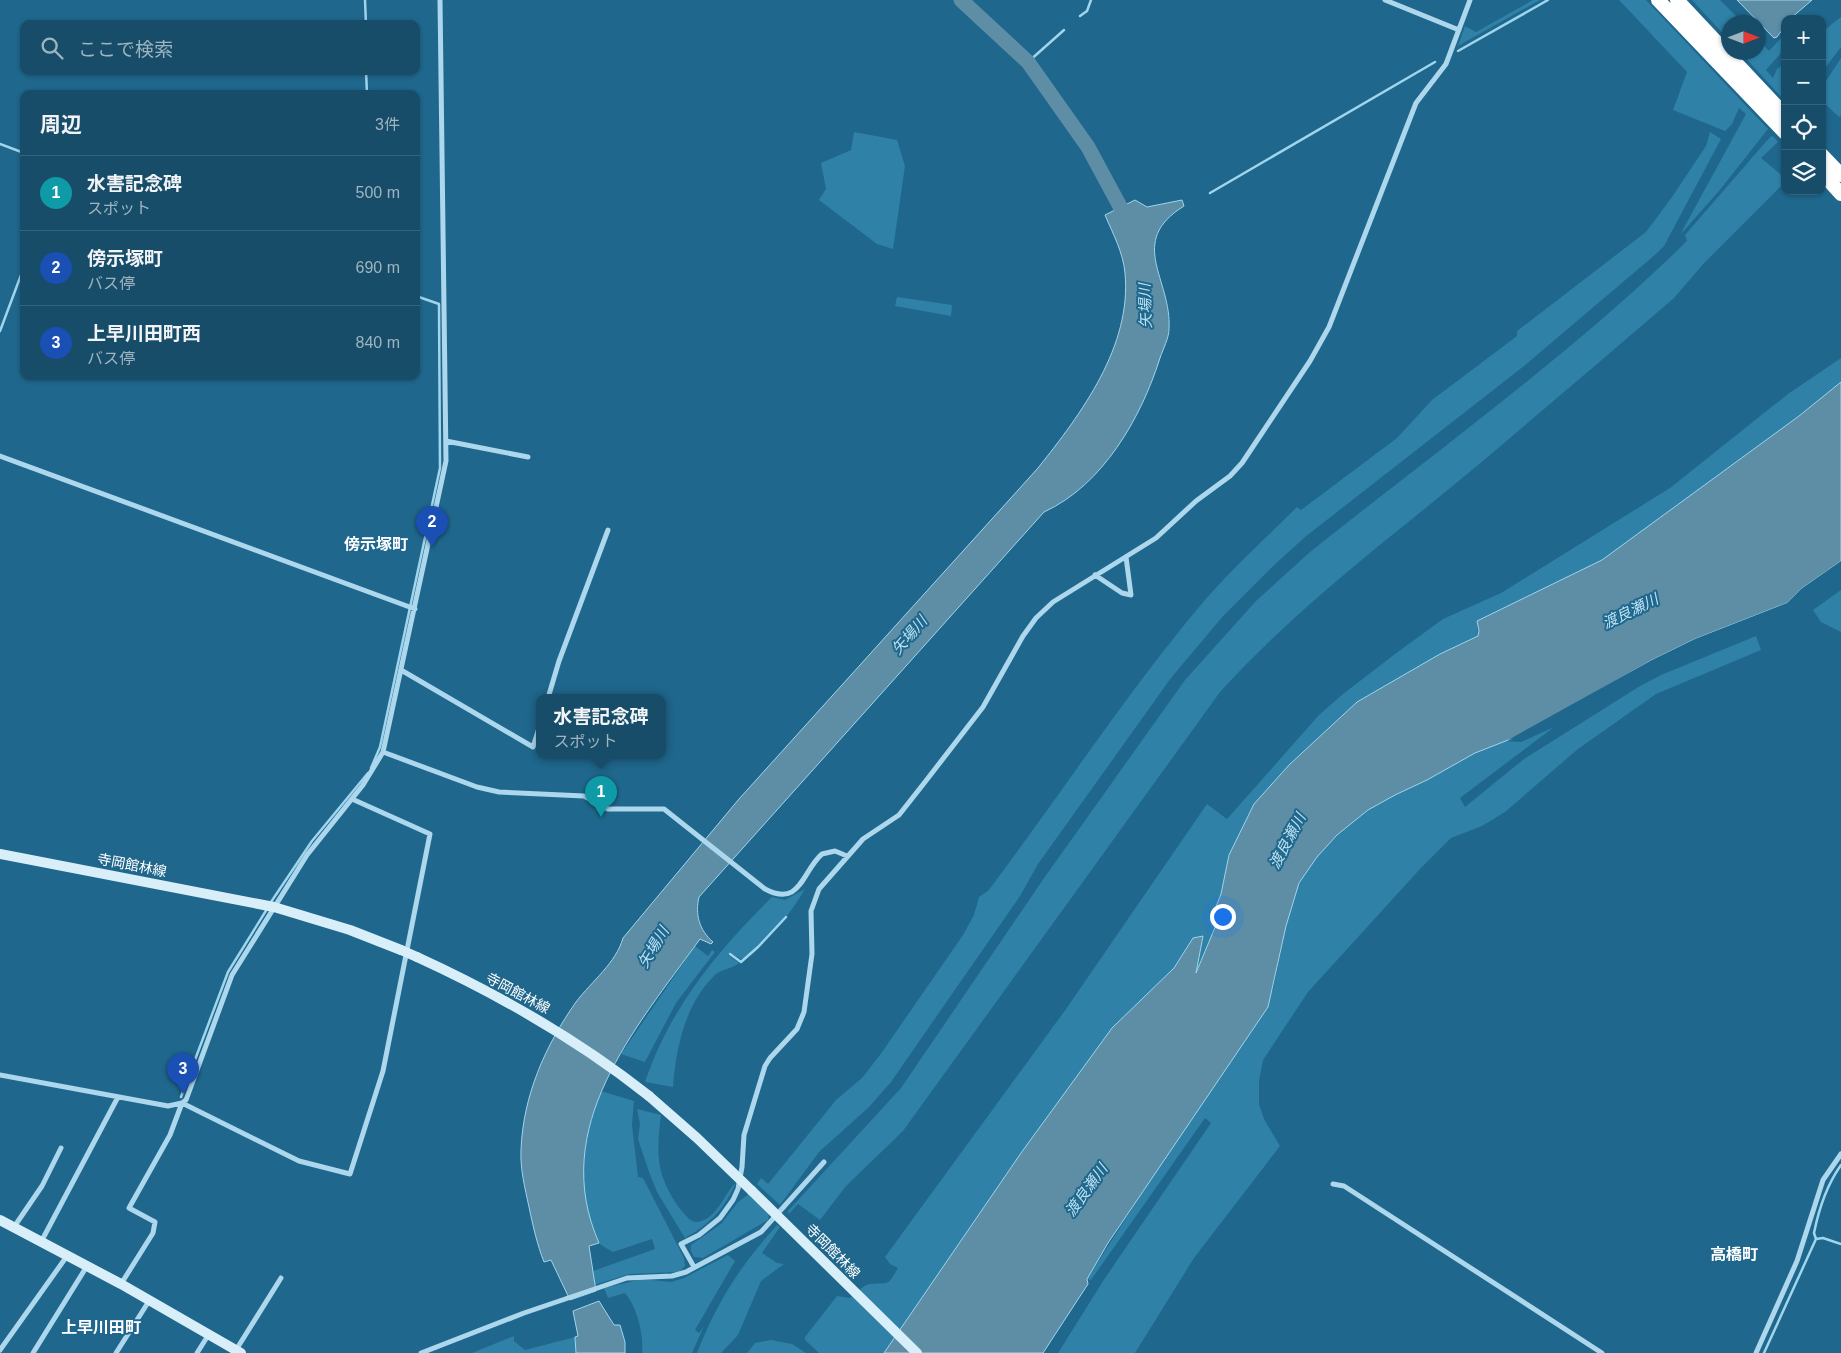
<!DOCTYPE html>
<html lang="ja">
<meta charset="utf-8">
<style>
:root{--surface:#174d69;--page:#20546f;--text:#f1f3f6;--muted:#9eb4c0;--line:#36647d;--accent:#8bbbb9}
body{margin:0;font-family:Arial,"Noto Sans JP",sans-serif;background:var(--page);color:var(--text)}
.controls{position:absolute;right:15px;top:15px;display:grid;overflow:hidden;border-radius:10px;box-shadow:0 1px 4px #0004}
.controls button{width:45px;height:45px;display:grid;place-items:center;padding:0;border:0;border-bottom:1px solid var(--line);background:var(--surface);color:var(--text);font:25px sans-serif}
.compass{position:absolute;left:1721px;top:15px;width:45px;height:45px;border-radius:50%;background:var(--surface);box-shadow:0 1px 4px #0004;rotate:90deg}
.you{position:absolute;left:1222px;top:916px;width:18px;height:18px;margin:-12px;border:4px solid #fff;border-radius:50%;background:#1a73e8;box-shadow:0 0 0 8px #1a73e833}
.badge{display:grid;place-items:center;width:32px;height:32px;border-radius:50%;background:var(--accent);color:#fff;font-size:16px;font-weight:700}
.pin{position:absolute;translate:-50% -41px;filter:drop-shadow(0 1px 2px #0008)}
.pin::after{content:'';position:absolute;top:26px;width:18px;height:15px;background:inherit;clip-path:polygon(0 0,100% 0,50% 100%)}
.popup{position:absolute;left:536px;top:694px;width:130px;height:65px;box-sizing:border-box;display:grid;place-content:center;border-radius:10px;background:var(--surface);filter:drop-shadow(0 1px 4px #0005);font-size:16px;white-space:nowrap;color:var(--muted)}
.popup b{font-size:19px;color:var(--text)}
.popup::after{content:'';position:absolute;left:50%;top:100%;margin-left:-10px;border:10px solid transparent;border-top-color:var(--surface)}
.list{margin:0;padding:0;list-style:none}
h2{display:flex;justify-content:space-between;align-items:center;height:65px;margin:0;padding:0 20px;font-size:21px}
h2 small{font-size:16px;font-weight:400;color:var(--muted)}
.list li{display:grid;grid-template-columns:32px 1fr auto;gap:15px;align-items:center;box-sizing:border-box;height:75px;padding:0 20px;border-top:1px solid var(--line)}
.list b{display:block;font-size:19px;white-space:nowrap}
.list p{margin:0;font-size:16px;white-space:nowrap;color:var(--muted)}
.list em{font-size:16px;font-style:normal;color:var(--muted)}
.icon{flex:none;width:28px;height:28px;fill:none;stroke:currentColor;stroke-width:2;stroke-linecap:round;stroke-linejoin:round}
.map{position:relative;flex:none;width:1841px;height:1353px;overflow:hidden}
.search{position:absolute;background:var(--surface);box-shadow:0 1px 4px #0004;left:20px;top:20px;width:400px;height:55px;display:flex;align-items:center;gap:12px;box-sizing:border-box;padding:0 18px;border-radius:10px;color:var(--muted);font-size:19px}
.panel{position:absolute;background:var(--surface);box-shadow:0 1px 4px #0004;left:20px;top:90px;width:400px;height:290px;border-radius:10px}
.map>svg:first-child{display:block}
.green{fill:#2f81a7}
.water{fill:#5d8ea6;stroke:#9fd5ed}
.pier{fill:#1f678c}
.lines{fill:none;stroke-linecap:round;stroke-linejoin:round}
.stream{stroke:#9fd5ed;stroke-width:2.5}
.river{stroke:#5d8ea6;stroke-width:15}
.street{stroke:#acd7ec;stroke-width:5}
.secondary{stroke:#d8eef9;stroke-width:10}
.highway{stroke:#fff;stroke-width:14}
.secondary-bridge{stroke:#d8eef9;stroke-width:10}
.labels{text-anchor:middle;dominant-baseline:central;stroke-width:4;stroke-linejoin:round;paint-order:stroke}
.street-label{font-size:14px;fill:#fff;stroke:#1f678c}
.water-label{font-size:15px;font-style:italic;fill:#bce2f4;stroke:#1f678c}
.quarter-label{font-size:16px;font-weight:bold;fill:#fff;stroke:#1f678c}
</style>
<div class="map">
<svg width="1841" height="1353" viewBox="0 0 1841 1353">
<rect width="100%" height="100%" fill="#1f678c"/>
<!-- green -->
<path class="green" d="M 1533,0 L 1540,0 L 1458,46 L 1465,26 L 1476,32 Z
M 1619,0 L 1646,0 L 1768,129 L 1719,191 L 1680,235 L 1746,114 L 1739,108 L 1732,124 L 1725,131 L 1673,110 L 1687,72 Z
M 1692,0 L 1720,0 L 1742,22 L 1728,22 L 1728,39 Z
M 1841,17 L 1841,47 L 1822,72 L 1822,32 Z
M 1785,34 L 1780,54 L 1766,70 L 1773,78 L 1777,69 L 1785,63 L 1785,101 L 1741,53 L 1758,52 L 1759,40 L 1769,51 Z
M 1841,58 L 1841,115 L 1839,117 L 1822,101 L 1822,87 Z
M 854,132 L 897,140 L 905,166 L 893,249 L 877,244 L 819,200 L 826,189 L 821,163 L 851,150 Z
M 1710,132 L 1721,139 L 1664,246 L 1656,254 L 1524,366 L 1305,537 L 1271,568 L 1223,616 L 1171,678 L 1038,864 L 1020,896 L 891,1082 L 869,1107 L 819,1152 L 780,1205 L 757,1184 L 761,1178 L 768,1184 L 836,1100 L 862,1078 L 880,1055 L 963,935 L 974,915 L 979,897 L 988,891 C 1059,797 1123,698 1199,607 C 1230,570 1263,541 1297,507 L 1301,510 L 1397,438 L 1432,400 L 1517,336 L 1517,331 L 1646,232 L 1672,197 L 1706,146 Z
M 1773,136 L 1778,142 L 1761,158 L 1785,178 L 1785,182 L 1704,263 L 1674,298 C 1599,362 1525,426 1449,489 C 1369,554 1289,616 1220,692 L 903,1131 L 846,1186 L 820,1220 L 798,1204 L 789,1214 L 788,1211 L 901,1088 L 1042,881 L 1185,680 L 1256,601 L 1310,552 C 1435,452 1573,353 1687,241 L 1685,235 L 1770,137 Z
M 897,297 L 952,305 L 951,316 L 895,306 Z
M 1841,358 L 1841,382 L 1799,416 L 1602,560 L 1477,621 L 1478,636 L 1440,654 L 1357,702 L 1289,765 L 1254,804 L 1229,855 L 1221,894 L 1213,914 L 1216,925 L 1194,977 L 1202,936 L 1193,938 L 1174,968 L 1112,1028 L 1021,1153 L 884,1353 L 819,1353 L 805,1340 L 805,1337 L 837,1296 L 850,1298 C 855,1294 863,1285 870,1284 C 890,1282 886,1288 898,1268 L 890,1264 L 885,1257 L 1066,1009 L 1207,804 L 1227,819 L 1319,715 L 1343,694 L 1395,654 L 1443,619 L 1501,593 L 1670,488 L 1788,394 Z
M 1841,590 L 1841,632 L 1821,622 L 1813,610 Z
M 1756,636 L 1761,650 L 1656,694 L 1578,749 L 1505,812 L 1482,826 L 1451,838 L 1420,869 L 1308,992 L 1263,1060 L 1259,1081 L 1259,1104 L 1264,1119 L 1280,1146 L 1194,1258 L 1135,1353 L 1058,1353 L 1105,1278 L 1211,1123 L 1205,1118 L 1091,1280 L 1087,1279 L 1273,989 L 1286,926 L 1299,883 L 1317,857 L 1337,835 L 1368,810 L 1395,795 L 1427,780 L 1475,753 L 1504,741 L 1521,742 L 1554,727 L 1460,798 L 1465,807 L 1524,759 L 1640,686 L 1661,675 Z
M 805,889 C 789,917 767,940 743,960 L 730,953 L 728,955 L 739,963 C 732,969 721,969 715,975 C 685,1004 676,1048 673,1087 L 645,1082 C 670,1008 717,951 772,897 L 785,900 Z
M 695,946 L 708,956 L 712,950 L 715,952 L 676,1003 L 645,1062 L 621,1054 Z
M 601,1091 L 634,1101 L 632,1125 L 638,1177 L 643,1178 L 684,1258 L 685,1266 L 679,1272 L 629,1274 L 594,1285 L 593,1271 L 655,1249 L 652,1239 L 613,1252 C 609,1249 603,1247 600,1244 C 595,1239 593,1229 591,1223 C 575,1179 584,1133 601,1091 Z
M 637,1109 L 661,1115 C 656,1155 656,1175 680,1209 C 685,1214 690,1223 698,1222 C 718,1219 727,1188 736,1183 C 724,1209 710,1224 685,1238 L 657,1192 L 649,1172 L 638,1139 L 640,1124 Z
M 749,1194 L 769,1214 L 768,1220 L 703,1258 L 694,1257 L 691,1251 L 691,1245 L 721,1224 L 738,1202 Z
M 777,1225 L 780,1227 L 762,1253 L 777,1263 L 784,1264 L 761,1281 L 738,1335 L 721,1353 L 697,1353 C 717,1302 740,1266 777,1225 Z
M 728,1255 L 735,1261 L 695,1330 L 699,1333 L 704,1326 L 692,1353 L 642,1353 C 644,1335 637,1307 625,1293 L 608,1298 L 604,1288 L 642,1279 L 671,1282 L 684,1278 Z
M 514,1336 L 514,1341 L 525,1350 L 575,1337 L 576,1353 L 472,1353 Z
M 771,1340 L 792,1344 L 806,1353 L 747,1353 L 755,1343 Z"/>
<!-- water -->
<path class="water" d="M 1737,0 L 1812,0 L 1790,19 L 1785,19 L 1785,26 L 1777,37 L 1774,38 Z
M 1135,200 L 1147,207 L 1182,200 L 1184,206 C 1126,242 1172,279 1169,329 C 1169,338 1163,349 1160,358 C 1141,418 1103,485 1044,512 L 699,897 C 695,914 699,930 713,942 L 711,944 L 700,939 C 635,1029 548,1127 599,1243 L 589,1246 L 596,1291 L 570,1300 L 551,1260 L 544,1262 C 537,1244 533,1226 529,1207 C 525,1188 520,1169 521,1150 C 523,1096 545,1046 576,1002 C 592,981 616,963 623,938 L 739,799 L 1038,468 C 1081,414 1132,346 1125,273 C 1123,252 1113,234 1105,215 Z
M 1841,382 L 1841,561 L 1801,589 L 1787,603 L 1695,639 L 1652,660 L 1521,735 L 1475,753 L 1427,780 L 1395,795 L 1368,810 L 1337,835 L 1317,857 L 1299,883 L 1286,926 L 1268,1007 L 1108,1243 L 1087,1279 L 1088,1284 L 1043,1353 L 884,1353 L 1021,1153 L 1112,1028 L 1174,968 L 1193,938 L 1203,936 L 1196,973 L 1216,925 L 1213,914 L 1221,894 L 1229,855 L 1254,804 L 1289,765 L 1357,702 L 1440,654 L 1478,636 L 1479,631 L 1477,621 L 1602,560 L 1799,416 Z
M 599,1301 L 614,1325 L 620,1325 L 625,1342 L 625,1353 L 576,1353 L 575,1337 L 578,1336 L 573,1311 Z"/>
<!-- pier -->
<path class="pier" d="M 1841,561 L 1841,565 L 1833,571 L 1802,591 L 1788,606 L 1696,641 L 1653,662 L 1523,737 L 1508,740 L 1652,660 L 1695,639 L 1787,603 L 1801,589 Z"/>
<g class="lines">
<!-- stream -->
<path class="stream" d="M 365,0 L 366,24
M 1080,16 L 1087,11 L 1091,0
M 1458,51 L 1548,0
M 1028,62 L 1064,30
M 366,71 L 367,94
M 0,144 L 24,153
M 1210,193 L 1435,62
M 0,331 L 24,267
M 371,768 L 380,747 L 440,468 L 439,304 L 416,296
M 271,902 L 312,841 L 368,773
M 730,954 L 741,962 L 758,947 L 786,917
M 181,1097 L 228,972 L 267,909
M 1816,1239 L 1823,1238 L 1841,1244
M 1764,1353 L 1816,1239 L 1814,1233 C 1819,1208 1826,1186 1841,1165"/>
<!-- river -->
<path class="river" d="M 961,0 L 1028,62 L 1088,147 L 1130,225"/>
<!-- street -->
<path class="street" d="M 1385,0 L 1459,30
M 446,441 L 528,457
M 0,456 L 415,609
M 1095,575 L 1122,593 L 1131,595 L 1126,557
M 401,670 L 533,747 L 540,725
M 548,698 L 559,661 L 608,530
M 383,752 L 477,787 L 499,792 L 584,796 L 608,809 L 664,809 L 765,889 C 801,908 802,871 822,854 L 835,851 L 847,856
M 0,1075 L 168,1106 L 182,1103 L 186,1100 L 232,975 L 307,855 L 363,785 L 383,752 L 446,461 L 440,0
M 1333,1184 L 1344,1186 L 1602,1353
M 14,1227 L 42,1186 L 61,1148
M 41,1242 L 118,1097
M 694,1267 L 681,1244 L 699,1235 L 720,1218 L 733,1200 L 738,1189 L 742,1167 L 744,1135 L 765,1066 L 770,1058 L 797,1029 L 804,1012 L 812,954 L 811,911 L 819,889 L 863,839 L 899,815 L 925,782 L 983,707 L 1023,636 L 1036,618 L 1053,602 L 1156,538 L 1196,501 L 1230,476 L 1242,463 L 1310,361 L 1329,327 L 1416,103 L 1446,64 L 1470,0
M 121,1284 L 153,1233 L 155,1222 L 129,1208 L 170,1135 L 182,1103 L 299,1161 L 350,1174 L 383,1071 L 430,834 L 352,799
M 0,1350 L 67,1256
M 236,1350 L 281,1278
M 33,1353 L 87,1266
M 116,1353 L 149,1301
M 197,1353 L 209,1334
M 421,1353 L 524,1313 L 627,1278 L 672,1276 L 686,1272 L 761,1232 L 824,1162
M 1756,1353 L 1797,1261 L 1823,1180 L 1841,1154"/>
<!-- secondary -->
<path class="secondary" d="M 0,854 L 274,907 L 350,930 L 401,950
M 417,957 C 500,995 577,1039 649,1096
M 752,1191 L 917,1353
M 0,1220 L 121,1284 L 241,1353"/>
<!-- highway -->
<path class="highway" d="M 1658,0 L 1785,133
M 1677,0 L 1785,115
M 1822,155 L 1841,175
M 1822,173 L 1841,194"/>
<!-- secondary-bridge -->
<path class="secondary-bridge" d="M 401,950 L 417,957
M 649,1096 L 697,1138 L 752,1191"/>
</g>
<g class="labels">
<!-- street labels -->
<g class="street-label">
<text transform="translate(132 865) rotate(11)">寺岡館林線</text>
<text transform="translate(518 993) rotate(28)">寺岡館林線</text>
<text transform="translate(833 1251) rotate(45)">寺岡館林線</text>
</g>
<!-- water labels -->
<g class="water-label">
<text transform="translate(1145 306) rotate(-92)">矢場川</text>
<text transform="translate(1630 611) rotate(-26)">渡良瀬川</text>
<text transform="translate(909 635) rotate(-49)">矢場川</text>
<text transform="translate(1287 841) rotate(-62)">渡良瀬川</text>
<text transform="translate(653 947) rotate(-59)">矢場川</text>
<text transform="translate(1086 1190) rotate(-54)">渡良瀬川</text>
</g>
<!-- quarter labels -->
<g class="quarter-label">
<text x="376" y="544">傍示塚町</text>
<text x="1734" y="1254">高橋町</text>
<text x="101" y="1327">上早川田町</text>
</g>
</g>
</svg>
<div class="controls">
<button>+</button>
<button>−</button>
<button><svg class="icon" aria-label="locate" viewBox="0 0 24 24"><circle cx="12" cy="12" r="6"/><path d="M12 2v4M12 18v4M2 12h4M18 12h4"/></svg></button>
<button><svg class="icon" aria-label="layers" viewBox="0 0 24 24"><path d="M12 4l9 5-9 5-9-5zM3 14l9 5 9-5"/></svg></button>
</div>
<svg class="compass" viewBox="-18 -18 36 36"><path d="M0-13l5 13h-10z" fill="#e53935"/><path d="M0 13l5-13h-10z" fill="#9eb4c0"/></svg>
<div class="you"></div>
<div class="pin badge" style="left:601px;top:817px;background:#0f9aa8">1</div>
<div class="popup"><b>水害記念碑</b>スポット</div>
<div class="pin badge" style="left:432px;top:547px;background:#1a4fb4">2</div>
<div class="pin badge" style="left:183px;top:1094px;background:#1a4fb4">3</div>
<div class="search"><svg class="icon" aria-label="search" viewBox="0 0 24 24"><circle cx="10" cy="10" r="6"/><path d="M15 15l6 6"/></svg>ここで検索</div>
<section class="panel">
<h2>周辺<small>3件</small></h2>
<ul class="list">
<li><span class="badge" style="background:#0f9aa8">1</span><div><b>水害記念碑</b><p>スポット</p></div><em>500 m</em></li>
<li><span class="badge" style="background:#1a4fb4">2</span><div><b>傍示塚町</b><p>バス停</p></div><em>690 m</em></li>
<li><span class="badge" style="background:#1a4fb4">3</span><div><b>上早川田町西</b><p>バス停</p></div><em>840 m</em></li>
</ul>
</section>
</div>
